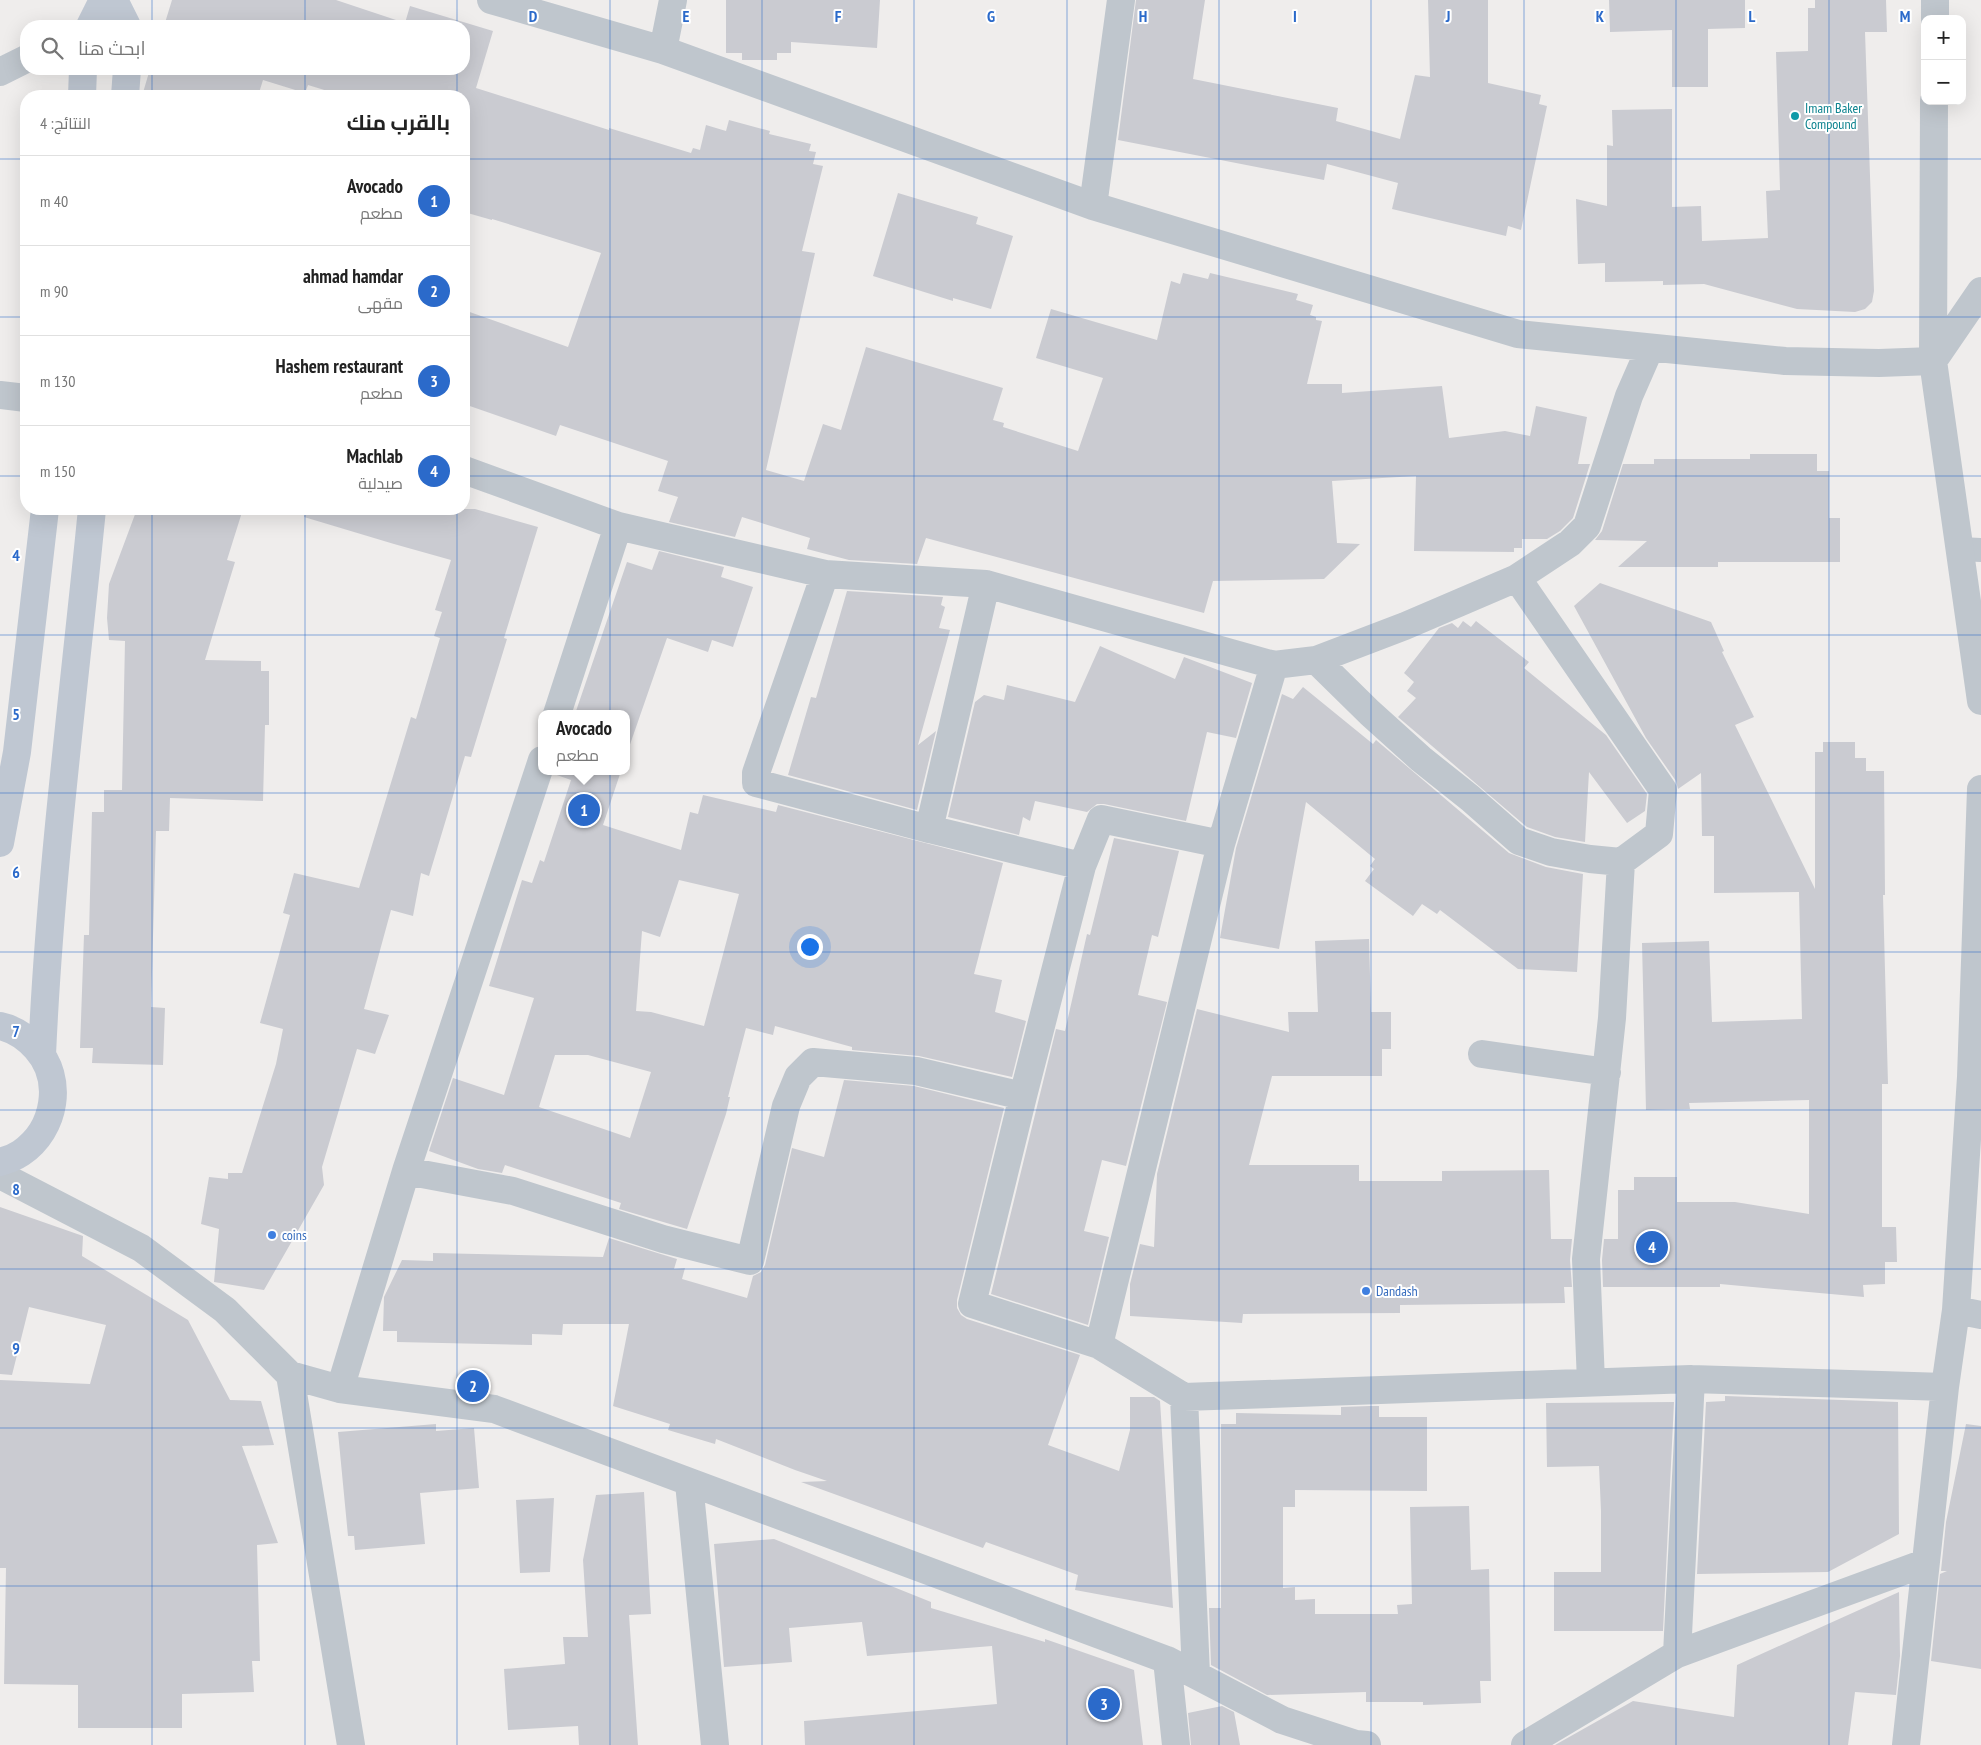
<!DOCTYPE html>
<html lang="ar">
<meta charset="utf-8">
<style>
:root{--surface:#fff;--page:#f2f2f2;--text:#222;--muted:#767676;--line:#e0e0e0;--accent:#2b6aca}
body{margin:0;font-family:"PT Sans Narrow",Cairo,sans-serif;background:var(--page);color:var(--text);direction:rtl}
.controls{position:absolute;right:15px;top:15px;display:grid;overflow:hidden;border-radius:10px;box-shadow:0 5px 20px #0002}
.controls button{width:45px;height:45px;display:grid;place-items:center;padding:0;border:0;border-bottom:1px solid var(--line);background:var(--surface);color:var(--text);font:25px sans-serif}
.you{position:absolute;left:809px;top:946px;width:18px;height:18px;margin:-12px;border:4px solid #fff;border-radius:50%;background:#1a73e8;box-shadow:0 0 0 8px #1a73e833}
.badge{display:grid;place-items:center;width:32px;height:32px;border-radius:50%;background:var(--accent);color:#fff;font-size:16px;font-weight:700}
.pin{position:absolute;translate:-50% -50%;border:2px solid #fff;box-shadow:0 1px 5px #0006}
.popup{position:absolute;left:538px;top:710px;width:92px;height:65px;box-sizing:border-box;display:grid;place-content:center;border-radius:10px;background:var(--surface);filter:drop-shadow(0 1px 4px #0005);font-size:16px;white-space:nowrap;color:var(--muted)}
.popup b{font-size:19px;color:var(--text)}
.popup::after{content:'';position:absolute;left:50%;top:100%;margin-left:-10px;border:10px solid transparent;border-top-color:var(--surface)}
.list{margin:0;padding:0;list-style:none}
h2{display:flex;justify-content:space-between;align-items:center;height:65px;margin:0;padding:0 20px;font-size:21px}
h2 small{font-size:16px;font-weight:400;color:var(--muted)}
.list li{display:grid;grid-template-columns:32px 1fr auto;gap:15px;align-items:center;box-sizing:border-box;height:90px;padding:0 20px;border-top:1px solid var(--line)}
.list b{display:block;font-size:19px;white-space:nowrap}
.list p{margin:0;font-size:16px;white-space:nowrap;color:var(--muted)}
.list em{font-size:16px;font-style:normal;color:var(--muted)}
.icon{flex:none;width:28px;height:28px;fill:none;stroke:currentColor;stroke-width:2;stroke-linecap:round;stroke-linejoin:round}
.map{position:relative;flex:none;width:1981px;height:1745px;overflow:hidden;direction:ltr}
.search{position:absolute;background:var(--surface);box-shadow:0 5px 20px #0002;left:20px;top:20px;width:450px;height:55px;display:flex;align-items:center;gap:12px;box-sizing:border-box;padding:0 18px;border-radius:20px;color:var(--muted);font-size:19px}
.panel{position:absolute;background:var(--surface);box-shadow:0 5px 20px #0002;left:20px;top:90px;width:450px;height:425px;border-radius:20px;direction:rtl}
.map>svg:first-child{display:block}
.building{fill:#cacbd1;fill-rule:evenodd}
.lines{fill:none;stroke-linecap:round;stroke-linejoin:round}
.lane{stroke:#bfc6cd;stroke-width:24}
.street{stroke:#bfc6cd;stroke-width:28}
.secondary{stroke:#bfc7d2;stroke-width:28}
.grid{fill:none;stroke:#2b6aca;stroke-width:1;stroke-opacity:0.55}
.culture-dot{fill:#0f9aa8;stroke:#fff;stroke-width:2}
.shop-dot{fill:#3f7fe0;stroke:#fff;stroke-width:2}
.labels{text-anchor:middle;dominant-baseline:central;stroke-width:4;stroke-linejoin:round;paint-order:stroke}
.culture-label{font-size:14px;fill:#0d838f;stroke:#fff;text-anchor:start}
.shop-label{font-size:14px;fill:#366cbe;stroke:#fff;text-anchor:start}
.grid-label{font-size:16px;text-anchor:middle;font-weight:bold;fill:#2b6aca;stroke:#fff;stroke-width:4;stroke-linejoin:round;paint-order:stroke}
</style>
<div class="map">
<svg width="1981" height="1745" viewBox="0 0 1981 1745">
<rect width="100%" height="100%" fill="#efedec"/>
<!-- building -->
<path class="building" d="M 172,0 L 336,0 L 405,23 L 410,6 L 493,31 L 476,88 L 609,130 L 609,128 L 691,153 L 693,148 L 700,150 L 706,125 L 726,131 L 729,120 L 770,131 L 769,134 L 811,144 L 809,151 L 816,152 L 813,164 L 823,166 L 802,251 L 815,253 L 766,470 L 804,481 L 823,424 L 841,430 L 866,347 L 1003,388 L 993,420 L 1004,423 L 1003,427 L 1078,451 L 1103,378 L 1036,358 L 1051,309 L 1157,340 L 1171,281 L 1180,284 L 1183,273 L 1208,279 L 1210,273 L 1298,294 L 1296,300 L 1313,305 L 1310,315 L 1316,317 L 1316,320 L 1322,321 L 1307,384 L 1342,384 L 1342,393 L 1442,386 L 1449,438 L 1505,431 L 1530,436 L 1536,406 L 1587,417 L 1578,464 L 1590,464 L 1573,518 L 1560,531 L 1547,539 L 1522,539 L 1522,548 L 1514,548 L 1514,552 L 1414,551 L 1416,476 L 1332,481 L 1337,543 L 1360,544 L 1324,579 L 1213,581 L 1204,613 L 926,538 L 917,564 L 918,564 L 849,560 L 807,549 L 810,538 L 742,517 L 735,537 L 669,522 L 678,497 L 658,491 L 668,461 L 560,425 L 556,436 L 464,404 L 464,310 L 568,347 L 601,253 L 492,219 L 492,220 L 464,212 L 464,96 L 344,96 L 308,85 L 305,93 L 263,80 L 258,96 L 142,96 L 150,69 L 464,69 L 464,26 L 164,26 Z
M 726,0 L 880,0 L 877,48 L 791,42 L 791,53 L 777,53 L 777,60 L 742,60 L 742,53 L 726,53 Z
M 1136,0 L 1205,0 L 1193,79 L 1338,108 L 1336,121 L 1400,139 L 1415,75 L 1430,77 L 1428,0 L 1488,0 L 1488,83 L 1541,95 L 1539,104 L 1547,106 L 1521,230 L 1508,226 L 1506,236 L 1392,209 L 1398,183 L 1327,164 L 1324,180 L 1118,140 Z
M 1609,0 L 1745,0 L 1745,28 L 1708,29 L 1708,87 L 1672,87 L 1672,30 L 1610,32 Z
M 1815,0 L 1886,0 L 1887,32 L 1865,32 L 1874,291 L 1872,302 L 1865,309 L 1855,312 L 1797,309 L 1704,284 L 1663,285 L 1663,281 L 1605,282 L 1605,263 L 1578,264 L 1576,199 L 1607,206 L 1607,145 L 1613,146 L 1612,110 L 1672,109 L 1672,207 L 1701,206 L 1702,241 L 1768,238 L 1766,191 L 1780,190 L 1776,52 L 1808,51 L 1808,8 L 1815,8 Z
M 898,193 L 978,217 L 976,224 L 1013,236 L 991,309 L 953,298 L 953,301 L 873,276 Z
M 1750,454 L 1817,454 L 1817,471 L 1829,471 L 1829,518 L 1840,518 L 1840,562 L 1718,562 L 1718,567 L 1618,567 L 1647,541 L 1595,540 L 1602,531 L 1623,464 L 1654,464 L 1654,459 L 1750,459 Z
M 137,509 L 243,509 L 227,560 L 235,562 L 205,660 L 261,661 L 261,671 L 269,671 L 269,725 L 265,725 L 263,801 L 170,798 L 169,831 L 156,831 L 151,1007 L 165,1008 L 163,1065 L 92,1063 L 93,1048 L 80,1048 L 84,935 L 89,935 L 92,812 L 104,812 L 104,790 L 122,790 L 125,641 L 109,640 L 107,618 L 109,584 Z
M 305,509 L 475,509 L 538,527 L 504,638 L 507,639 L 471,757 L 465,756 L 429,876 L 421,873 L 413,916 L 391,910 L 364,1009 L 389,1015 L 375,1054 L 357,1049 L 322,1167 L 324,1185 L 264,1290 L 214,1282 L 219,1229 L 201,1224 L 209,1177 L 228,1179 L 228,1173 L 242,1173 L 276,1064 L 283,1029 L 260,1023 L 290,915 L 283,913 L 294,873 L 359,888 L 411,717 L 416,719 L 440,638 L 434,636 L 442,612 L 435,610 L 451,560 L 394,544 L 304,517 Z
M 659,551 L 724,567 L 721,577 L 753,587 L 733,647 L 712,640 L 708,652 L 667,638 L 626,756 L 626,714 L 575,714 L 627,562 L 652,570 Z
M 1600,583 L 1711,622 L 1724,651 L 1722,652 L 1754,717 L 1735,725 L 1815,889 L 1815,752 L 1823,752 L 1823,742 L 1855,742 L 1855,758 L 1866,758 L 1866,771 L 1884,771 L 1885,895 L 1883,895 L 1888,1084 L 1882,1084 L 1882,1227 L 1896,1227 L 1897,1262 L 1885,1262 L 1885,1284 L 1863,1285 L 1864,1297 L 1720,1284 L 1720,1287 L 1603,1287 L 1602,1260 L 1604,1239 L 1618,1239 L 1618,1190 L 1634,1190 L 1634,1177 L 1677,1177 L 1677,1202 L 1735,1202 L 1809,1214 L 1809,1100 L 1689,1103 L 1690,1109 L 1646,1110 L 1642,943 L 1709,941 L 1712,1022 L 1802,1019 L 1799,892 L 1714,893 L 1714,836 L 1702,836 L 1701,773 L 1678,789 L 1676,781 L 1646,738 L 1574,606 Z
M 847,591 L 943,597 L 941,605 L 945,607 L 939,628 L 950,630 L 918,745 L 936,731 L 917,810 L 788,775 L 811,697 L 816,698 Z
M 1463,621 L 1471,627 L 1476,621 L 1529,662 L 1524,668 L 1606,735 L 1647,794 L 1645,811 L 1627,823 L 1589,772 L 1585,842 L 1555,837 L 1527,827 L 1398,717 L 1416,698 L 1407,691 L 1414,682 L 1404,673 L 1439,628 L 1452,623 L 1458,628 Z
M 1100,646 L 1175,679 L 1184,657 L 1252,683 L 1236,738 L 1207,732 L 1186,821 L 1104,804 L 1097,804 L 1087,812 L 1035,801 L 1030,821 L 1023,817 L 1019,835 L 948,817 L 975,702 L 984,695 L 1004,700 L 1007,685 L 1075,702 Z
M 1303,687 L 1373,744 L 1376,740 L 1509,853 L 1546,867 L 1583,874 L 1577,972 L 1518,969 L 1440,910 L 1437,914 L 1422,904 L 1413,916 L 1365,881 L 1374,869 L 1370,866 L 1375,859 L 1306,802 L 1279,949 L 1220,938 L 1236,848 L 1282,694 L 1293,699 Z
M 555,771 L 621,771 L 603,825 L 681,850 L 690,812 L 698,814 L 703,795 L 776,812 L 778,805 L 1003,863 L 974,974 L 1002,980 L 995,1012 L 1026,1021 L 1012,1077 L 919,1056 L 852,1050 L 852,1047 L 775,1026 L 773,1035 L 746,1028 L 728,1097 L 730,1097 L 726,1114 L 687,1229 L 619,1209 L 621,1203 L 505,1165 L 502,1173 L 478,1169 L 429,1151 L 453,1078 L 504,1095 L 534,998 L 489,986 L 522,880 L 532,883 L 540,860 L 544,862 L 571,780 L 554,774 ZM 679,880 L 739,894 L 704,1026 L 651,1012 L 636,1011 L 642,931 L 660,937 ZM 555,1055 L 588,1055 L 651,1072 L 630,1138 L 539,1107 Z
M 1114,838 L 1179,851 L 1158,937 L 1152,935 L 1138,995 L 1167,1002 L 1126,1166 L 1102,1160 L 1084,1231 L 1109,1237 L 1088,1325 L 991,1294 L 1056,1029 L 1065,1031 L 1087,934 L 1090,935 Z
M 1369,939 L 1371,1012 L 1391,1012 L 1391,1049 L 1382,1049 L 1382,1076 L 1272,1076 L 1249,1165 L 1359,1165 L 1359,1181 L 1442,1181 L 1442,1171 L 1549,1170 L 1551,1239 L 1572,1239 L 1570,1260 L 1572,1287 L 1564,1287 L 1565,1303 L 1400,1305 L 1400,1313 L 1243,1314 L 1242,1323 L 1130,1316 L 1130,1284 L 1140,1244 L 1154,1247 L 1157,1174 L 1197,1009 L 1289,1032 L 1288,1012 L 1318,1012 L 1315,941 Z
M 844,1080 L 914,1086 L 1004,1108 L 957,1300 L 957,1308 L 961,1315 L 967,1319 L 1080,1355 L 1048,1445 L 1119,1471 L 1130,1430 L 1130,1397 L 1154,1397 L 1160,1401 L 1173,1608 L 1075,1590 L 1078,1575 L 986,1542 L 983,1548 L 801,1482 L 827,1481 L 795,1470 L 716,1439 L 715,1444 L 668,1430 L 670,1424 L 613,1406 L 629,1324 L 563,1324 L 562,1335 L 532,1334 L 532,1345 L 397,1342 L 397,1331 L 383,1331 L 384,1297 L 402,1260 L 433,1261 L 433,1253 L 603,1257 L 609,1238 L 677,1259 L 674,1269 L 685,1268 L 682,1279 L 747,1298 L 753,1276 L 761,1272 L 765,1265 L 792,1148 L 824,1157 Z
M 0,1207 L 83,1236 L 82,1256 L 188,1320 L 230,1400 L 261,1401 L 274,1445 L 242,1446 L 278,1543 L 257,1545 L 260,1661 L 252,1661 L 254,1692 L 182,1694 L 182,1728 L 78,1728 L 78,1685 L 4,1684 L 6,1568 L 0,1568 L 0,1380 L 90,1384 L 106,1325 L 29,1307 L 12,1375 L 0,1374 Z
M 1725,1396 L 1898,1402 L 1899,1534 L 1828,1572 L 1697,1574 L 1706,1402 L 1725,1401 Z
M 1674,1402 L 1663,1631 L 1554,1631 L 1554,1572 L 1601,1572 L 1601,1511 L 1599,1466 L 1547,1467 L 1546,1403 Z
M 1370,1406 L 1379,1406 L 1379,1417 L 1427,1417 L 1427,1491 L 1295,1490 L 1295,1507 L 1283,1507 L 1283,1588 L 1295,1587 L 1295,1600 L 1315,1599 L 1315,1614 L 1398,1614 L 1397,1605 L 1412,1604 L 1410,1507 L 1469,1506 L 1471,1570 L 1489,1569 L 1491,1681 L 1480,1681 L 1481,1703 L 1423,1705 L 1423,1702 L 1366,1702 L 1366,1692 L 1267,1695 L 1211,1665 L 1209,1608 L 1221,1608 L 1221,1424 L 1236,1424 L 1236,1413 L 1341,1415 L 1341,1407 Z
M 436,1424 L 436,1431 L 474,1428 L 479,1488 L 420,1493 L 425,1544 L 355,1550 L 354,1536 L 348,1536 L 338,1432 Z
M 1966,1424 L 1981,1426 L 1981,1669 L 1931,1661 L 1940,1574 L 1947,1571 L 1941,1571 L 1946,1522 Z
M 644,1492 L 651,1614 L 629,1615 L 638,1745 L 579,1745 L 578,1726 L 508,1730 L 504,1669 L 565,1664 L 563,1637 L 588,1637 L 583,1560 L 596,1495 Z
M 554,1498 L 550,1572 L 520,1573 L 516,1500 Z
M 774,1539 L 931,1602 L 931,1608 L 1045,1642 L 1045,1639 L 1134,1670 L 1143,1745 L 805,1745 L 804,1721 L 997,1704 L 992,1646 L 867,1656 L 862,1622 L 789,1628 L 792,1662 L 724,1667 L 714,1544 Z
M 1899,1592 L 1900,1656 L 1896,1695 L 1855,1692 L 1848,1745 L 1555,1745 L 1633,1701 L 1734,1717 L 1737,1665 Z
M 1222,1706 L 1234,1712 L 1240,1745 L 1191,1745 L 1188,1713 Z"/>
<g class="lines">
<!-- lane -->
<path class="lane" d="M 1960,549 L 1981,550"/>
<!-- street -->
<path class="street" d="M 491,0 L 663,50 L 1093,206 L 1518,334 L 1785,361 L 1879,363 L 1933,361
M 1935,19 L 1935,0
M 663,50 L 673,0
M 0,72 L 26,59
M 1934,101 L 1933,361 L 1981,701
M 1093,206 L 1121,0
M 1933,361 L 1981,291
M 0,395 L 26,398
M 464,470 L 618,526 L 825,574 L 986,584 L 1274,665 L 1316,660 L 1405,626 L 1517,578 L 1570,543 L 1587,526 L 1629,396 L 1650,348
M 825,574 L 756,773 L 756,783 L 929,829 L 1082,866
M 1316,660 L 1370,713 L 1421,759 L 1470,798 L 1519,841 L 1551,852 L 1590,859 L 1621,862 L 1659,834 L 1663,790 L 1517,578
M 1274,665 L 1221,844 L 1099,1345 L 1184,1397 L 1691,1379 L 1945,1387
M 557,714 L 618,526
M 929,829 L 986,584
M 1482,1054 L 1607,1072
M 406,1171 L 513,1191 L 663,1239 L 750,1261 L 786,1106 L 798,1077 L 813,1062 L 916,1071 L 1023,1096
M 0,1175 L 141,1248 L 225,1310 L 290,1375 L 340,1389 L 494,1409 L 1167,1660 L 1282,1720 L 1356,1744 L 1367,1745
M 1956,1310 L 1981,1315
M 1099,1345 L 972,1304 L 1023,1096 L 1082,866 L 1101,819 L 1221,844
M 290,1375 L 351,1745
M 1591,1382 L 1586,1259 L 1612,1018 L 1621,862
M 340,1389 L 406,1171 L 542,760
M 1184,1397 L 1196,1674
M 689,1483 L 715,1745
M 1677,1654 L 1691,1379
M 1167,1660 L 1176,1745
M 1525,1745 L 1677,1654 L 1925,1563
M 1906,1745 L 1945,1387 L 1956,1310 L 1971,1077 L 1981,789"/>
<!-- secondary -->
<path class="secondary" d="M 114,0 L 127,26
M 90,26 L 103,0
M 82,96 L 83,69
M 125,96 L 127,69
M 0,843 L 17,752 L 45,509
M 0,1026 C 14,1029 26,1037 36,1048 C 64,1079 56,1129 21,1153 C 15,1157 7,1160 0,1162
M 42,1055 C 50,873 74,691 92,509"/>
</g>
<!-- grid -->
<path class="grid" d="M 152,0 L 152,26M 305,0 L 305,26M 457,0 L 457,26M 610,0 L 610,1745M 762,0 L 762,1745M 914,0 L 914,1745M 1067,0 L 1067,1745M 1219,0 L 1219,1745M 1371,0 L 1371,1745M 1524,0 L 1524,1745M 1676,0 L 1676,1745M 1829,0 L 1829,1745M 152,69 L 152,96M 305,69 L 305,96M 457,69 L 457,96M 0,159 L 26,159M 464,159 L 1981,159M 0,317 L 26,317M 464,317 L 1981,317M 0,476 L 26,476M 464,476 L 1981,476M 152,509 L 152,1745M 305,509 L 305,1745M 457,509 L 457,1745M 0,635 L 1981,635M 0,793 L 1981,793M 0,952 L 1981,952M 0,1110 L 1981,1110M 0,1269 L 1981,1269M 0,1428 L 1981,1428M 0,1586 L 1981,1586"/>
<!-- markers -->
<circle class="culture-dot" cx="1795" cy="116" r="5"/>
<g class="shop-dot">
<circle cx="272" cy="1235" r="5"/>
<circle cx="1366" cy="1291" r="5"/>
</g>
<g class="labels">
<!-- culture labels -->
<g class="culture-label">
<text x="1805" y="108">Imam Baker<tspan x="1805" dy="16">Compound</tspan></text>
</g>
<!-- shop labels -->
<g class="shop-label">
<text x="282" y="1235">coins</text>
<text x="1376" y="1291">Dandash</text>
</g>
</g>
<g class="grid-label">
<text x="533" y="22">D</text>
<text x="686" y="22">E</text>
<text x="838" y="22">F</text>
<text x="991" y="22">G</text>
<text x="1143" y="22">H</text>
<text x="1295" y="22">I</text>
<text x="1448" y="22">J</text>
<text x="1600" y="22">K</text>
<text x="1752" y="22">L</text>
<text x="1905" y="22">M</text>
<text x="16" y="561">4</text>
<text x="16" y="720">5</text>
<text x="16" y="878">6</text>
<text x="16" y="1037">7</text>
<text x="16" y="1195">8</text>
<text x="16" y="1354">9</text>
</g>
</svg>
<div class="controls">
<button>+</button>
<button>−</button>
</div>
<div class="you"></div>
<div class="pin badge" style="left:584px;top:810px">1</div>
<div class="popup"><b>Avocado</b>مطعم</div>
<div class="pin badge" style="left:473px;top:1386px">2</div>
<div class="pin badge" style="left:1104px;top:1704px">3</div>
<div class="pin badge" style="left:1652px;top:1247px">4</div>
<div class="search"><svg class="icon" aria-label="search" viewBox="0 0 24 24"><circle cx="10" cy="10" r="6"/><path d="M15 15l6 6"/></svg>ابحث هنا</div>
<section class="panel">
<h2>بالقرب منك<small>النتائج: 4</small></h2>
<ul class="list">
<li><span class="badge">1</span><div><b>Avocado</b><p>مطعم</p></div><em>40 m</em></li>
<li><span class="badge">2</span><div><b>ahmad hamdar</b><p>مقهى</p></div><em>90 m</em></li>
<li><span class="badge">3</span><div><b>Hashem restaurant</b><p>مطعم</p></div><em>130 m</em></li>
<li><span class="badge">4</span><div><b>Machlab</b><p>صيدلية</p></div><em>150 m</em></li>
</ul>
</section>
</div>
